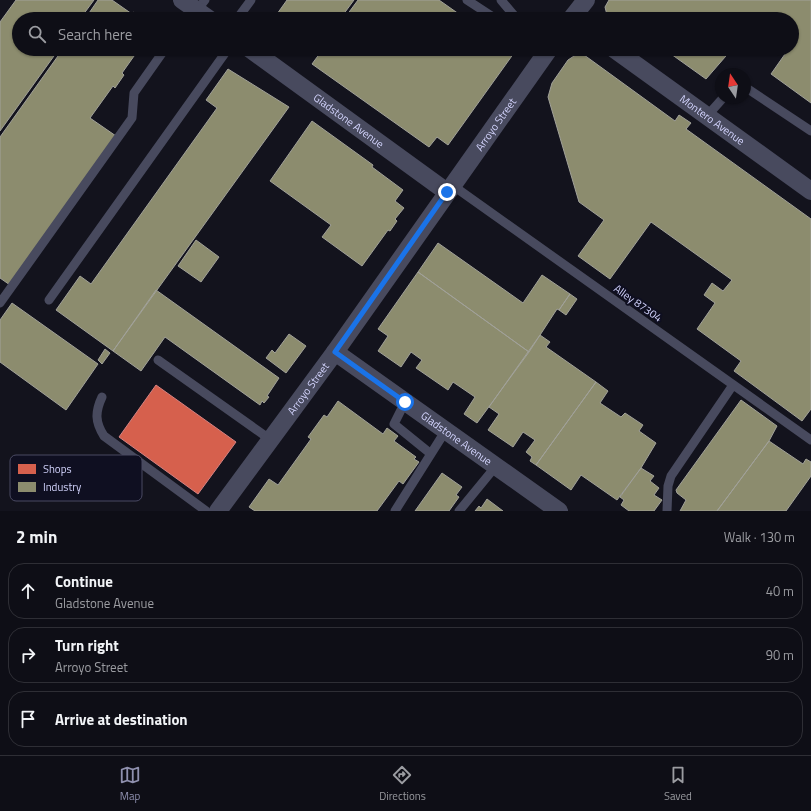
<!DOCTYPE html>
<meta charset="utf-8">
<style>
:root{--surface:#0e0e16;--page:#17171f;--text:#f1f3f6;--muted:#9b9ca1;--line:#2e2e35;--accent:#8f90ae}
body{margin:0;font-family:"Titillium Web",sans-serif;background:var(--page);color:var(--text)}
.compass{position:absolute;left:715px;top:68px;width:36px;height:36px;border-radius:50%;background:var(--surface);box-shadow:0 1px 3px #0004;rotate:347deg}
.stop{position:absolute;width:12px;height:12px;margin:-9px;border:3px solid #1a73e8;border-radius:50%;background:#fff}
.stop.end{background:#1a73e8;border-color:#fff;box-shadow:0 1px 4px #0008}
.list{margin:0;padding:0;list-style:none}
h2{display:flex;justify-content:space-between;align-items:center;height:52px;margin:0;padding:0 16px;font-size:17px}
h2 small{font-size:13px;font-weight:400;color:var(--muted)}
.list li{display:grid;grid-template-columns:26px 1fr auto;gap:12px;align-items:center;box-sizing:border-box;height:56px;margin:0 8px 8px;padding:0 8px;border:1px solid var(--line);border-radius:16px}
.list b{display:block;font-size:15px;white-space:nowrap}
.list p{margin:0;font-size:13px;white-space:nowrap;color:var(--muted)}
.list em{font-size:13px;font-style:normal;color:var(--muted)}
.icon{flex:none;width:22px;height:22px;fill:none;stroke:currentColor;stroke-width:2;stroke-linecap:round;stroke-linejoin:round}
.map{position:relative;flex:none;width:811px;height:511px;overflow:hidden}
.search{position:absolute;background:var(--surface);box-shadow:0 1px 3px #0004;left:12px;right:12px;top:12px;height:44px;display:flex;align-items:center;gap:10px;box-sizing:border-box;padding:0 14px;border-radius:22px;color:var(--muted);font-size:15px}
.sheet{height:244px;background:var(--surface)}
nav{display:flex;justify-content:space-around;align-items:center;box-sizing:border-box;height:56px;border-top:1px solid var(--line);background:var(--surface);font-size:11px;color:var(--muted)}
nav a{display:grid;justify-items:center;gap:2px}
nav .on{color:var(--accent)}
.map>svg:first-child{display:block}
.shops{fill:#d6604d;stroke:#d58282}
.industry{fill:#8c8c6e;stroke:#a1a199}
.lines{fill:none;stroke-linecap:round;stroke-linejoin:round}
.lane{stroke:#484a5e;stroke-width:9}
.street{stroke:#484a5e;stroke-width:18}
.route{stroke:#1a73e8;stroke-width:5}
.labels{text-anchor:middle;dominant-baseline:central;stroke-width:4;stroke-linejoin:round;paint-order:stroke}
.street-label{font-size:11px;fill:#d2d3fc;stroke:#0f0f21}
.key{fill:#0f0f21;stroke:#4a4a63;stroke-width:1}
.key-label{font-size:11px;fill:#d2d3fc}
</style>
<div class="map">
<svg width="811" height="511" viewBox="0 0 811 511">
<rect width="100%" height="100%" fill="#13131d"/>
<!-- shops -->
<path class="shops" d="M 156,385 L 236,442 L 198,494 L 119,437 Z"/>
<!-- industry -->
<path class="industry" d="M 16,0 L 94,0 L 80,19 L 19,19 L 19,49 L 59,49 L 0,131 L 0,22 Z
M 98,0 L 112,0 L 132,14 L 133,12 L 143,19 L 85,19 Z
M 287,0 L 354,0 L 340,19 L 285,19 L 277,14 Z
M 358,0 L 439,0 L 466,19 L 344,19 Z
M 609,0 L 811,0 L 811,103 L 771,74 L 785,54 L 778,49 L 792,49 L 792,19 L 623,19 L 620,17 L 611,17 L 607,15 L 605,7 Z
M 63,49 L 139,49 L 122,73 L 124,75 L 115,88 L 113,86 L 90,118 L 116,136 L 10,285 L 0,278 L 0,137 Z
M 323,49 L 508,49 L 514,53 L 448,145 L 437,137 L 429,147 L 312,64 Z
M 664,49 L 732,49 L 706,79 Z
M 580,52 L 675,121 L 679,115 L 691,123 L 686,129 L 811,219 L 811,409 L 802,421 L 734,371 L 741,361 L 697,329 L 715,303 L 704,295 L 712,283 L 723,291 L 732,280 L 651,222 L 610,279 L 578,256 L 604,220 L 579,202 L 548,97 L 552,83 L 568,60 Z
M 228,69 L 289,107 L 113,351 L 56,310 L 80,276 L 91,284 L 217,108 L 206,100 Z
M 312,121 L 373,165 L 372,167 L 403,190 L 395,201 L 404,208 L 395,219 L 397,221 L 390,231 L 388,230 L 362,266 L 322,237 L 331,225 L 270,181 Z
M 196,240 L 219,257 L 201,282 L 178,266 Z
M 438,243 L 523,303 L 542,275 L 570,294 L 559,310 L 557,309 L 529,352 L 418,272 Z
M 418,272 L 529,352 L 477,423 L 464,414 L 475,397 L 453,382 L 448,390 L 416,368 L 422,360 L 411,352 L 401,367 L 378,351 L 388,336 L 378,329 Z
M 156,290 L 279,378 L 267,396 L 269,397 L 264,403 L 262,401 L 260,405 L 165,337 L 141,371 L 113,351 Z
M 570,294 L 577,299 L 566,315 L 559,310 Z
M 12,303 L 98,364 L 66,410 L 0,362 L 0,320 Z
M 289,334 L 306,346 L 286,373 L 266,358 L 272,350 L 275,353 Z
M 540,335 L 550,342 L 546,347 L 596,382 L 536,465 L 530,461 L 532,457 L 526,452 L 535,440 L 523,432 L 513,447 L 488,430 L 499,414 L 489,407 Z
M 105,349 L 110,353 L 102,364 L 98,360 Z
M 596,382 L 608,391 L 600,403 L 621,417 L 625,413 L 643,425 L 639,431 L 656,443 L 641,468 L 617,500 L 581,475 L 571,490 L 536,465 Z
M 741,400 L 777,426 L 769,441 L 717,511 L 680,511 L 686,500 L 677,493 L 676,490 Z
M 338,401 L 383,434 L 387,428 L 398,436 L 394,441 L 416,457 L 414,459 L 419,462 L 403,484 L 399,481 L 377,511 L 255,511 L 249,507 L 269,479 L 278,485 L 311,439 L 308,437 L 324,415 L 327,417 Z
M 769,441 L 803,464 L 806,459 L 811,462 L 811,476 L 786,511 L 717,511 Z
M 641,468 L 654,476 L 650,481 L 659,488 L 654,495 L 662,500 L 654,511 L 629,511 L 621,505 L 624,500 L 620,497 Z
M 442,473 L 462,487 L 456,495 L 459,497 L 449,511 L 415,511 Z
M 487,499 L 503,511 L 475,511 L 479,506 L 481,508 Z"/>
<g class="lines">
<!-- lane -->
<path class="lane" d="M 467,0 L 496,19
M 501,0 L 517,19
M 190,19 L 205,0
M 237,19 L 251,0
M 745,87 L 811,131
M 707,116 L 723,98
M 452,185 L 811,440
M 49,300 L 228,49
M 0,303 L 132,118 L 134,93 L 165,49
M 158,360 L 271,440
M 102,397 C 95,412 95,422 104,436 L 206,511
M 405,402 L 394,424 L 431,454
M 395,511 L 446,430
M 459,511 L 496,466
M 667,511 L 668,486 L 671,476 L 733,385"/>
<!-- street -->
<g class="street">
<path d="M 182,0 L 209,19"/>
<path d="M 571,19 L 586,0"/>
<path id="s1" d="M 250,49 L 447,192"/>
<path id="s2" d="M 614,49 L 811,191"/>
<path id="s3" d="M 335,352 L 559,511"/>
<path id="s4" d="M 218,511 L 335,352 L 549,49"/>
</g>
</g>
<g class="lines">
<!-- route -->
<path class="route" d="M 405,402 L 335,352 L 447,192"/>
</g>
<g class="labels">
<!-- street labels -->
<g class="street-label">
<text stroke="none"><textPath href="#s1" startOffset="122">Gladstone Avenue</textPath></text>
<text stroke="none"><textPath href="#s2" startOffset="121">Montero Avenue</textPath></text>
<text stroke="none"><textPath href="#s4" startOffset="476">Arroyo Street</textPath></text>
<text transform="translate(638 303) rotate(35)">Alley 87304</text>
<text stroke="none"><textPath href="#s4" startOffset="152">Arroyo Street</textPath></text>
<text stroke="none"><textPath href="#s3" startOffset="149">Gladstone Avenue</textPath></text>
</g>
</g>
<!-- legend -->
<rect x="10" y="455" width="132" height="46" rx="6" class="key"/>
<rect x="18" y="464" width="18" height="10" fill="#d6604d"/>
<rect x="18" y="482" width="18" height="10" fill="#8c8c6e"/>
<g class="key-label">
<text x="43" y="473">Shops</text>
<text x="43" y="491">Industry</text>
</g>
</svg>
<svg class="compass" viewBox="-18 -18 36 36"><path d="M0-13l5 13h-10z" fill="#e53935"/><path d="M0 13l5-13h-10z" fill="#9b9ca1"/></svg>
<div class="stop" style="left:405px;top:402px"></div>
<div class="stop end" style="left:447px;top:192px"></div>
<div class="search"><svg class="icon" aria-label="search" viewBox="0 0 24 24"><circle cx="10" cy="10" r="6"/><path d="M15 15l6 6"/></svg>Search here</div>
</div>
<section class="sheet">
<h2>2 min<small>Walk · 130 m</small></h2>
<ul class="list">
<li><svg class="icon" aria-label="ahead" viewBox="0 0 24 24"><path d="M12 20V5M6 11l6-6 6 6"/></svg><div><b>Continue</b><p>Gladstone Avenue</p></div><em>40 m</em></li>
<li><svg class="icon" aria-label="right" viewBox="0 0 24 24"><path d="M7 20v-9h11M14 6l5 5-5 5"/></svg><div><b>Turn right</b><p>Arroyo Street</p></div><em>90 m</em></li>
<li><svg class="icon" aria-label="arrive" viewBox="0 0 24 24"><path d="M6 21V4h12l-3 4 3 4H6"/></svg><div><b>Arrive at destination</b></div></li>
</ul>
</section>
<nav>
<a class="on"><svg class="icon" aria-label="map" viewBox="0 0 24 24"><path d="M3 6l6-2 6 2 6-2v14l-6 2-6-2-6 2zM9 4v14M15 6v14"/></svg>Map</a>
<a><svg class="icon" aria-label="directions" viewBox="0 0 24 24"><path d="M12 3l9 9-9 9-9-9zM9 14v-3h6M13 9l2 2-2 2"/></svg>Directions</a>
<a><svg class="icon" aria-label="saved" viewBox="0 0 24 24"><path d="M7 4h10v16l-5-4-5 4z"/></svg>Saved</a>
</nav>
